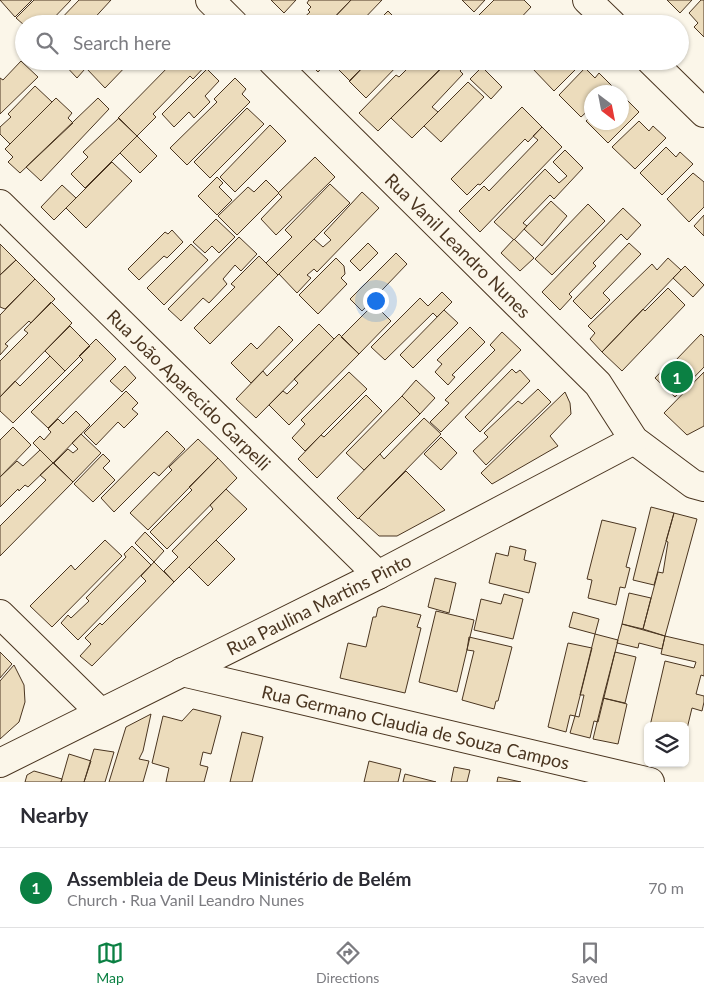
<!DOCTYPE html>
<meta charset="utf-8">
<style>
:root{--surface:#fff;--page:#f7f7f7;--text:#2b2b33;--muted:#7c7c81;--line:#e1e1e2;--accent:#0b8043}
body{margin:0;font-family:Lato,sans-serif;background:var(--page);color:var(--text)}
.controls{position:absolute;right:15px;bottom:15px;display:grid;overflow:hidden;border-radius:8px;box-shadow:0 1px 4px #0004}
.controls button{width:45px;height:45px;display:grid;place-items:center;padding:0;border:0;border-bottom:1px solid var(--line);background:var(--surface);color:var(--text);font:25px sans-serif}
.compass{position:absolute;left:584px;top:85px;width:45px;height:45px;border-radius:50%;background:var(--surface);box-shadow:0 1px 4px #0004;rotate:148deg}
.you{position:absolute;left:375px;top:300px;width:18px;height:18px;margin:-12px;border:4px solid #fff;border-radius:50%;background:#1a73e8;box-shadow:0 0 0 8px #1a73e833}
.badge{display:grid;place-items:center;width:32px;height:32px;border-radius:50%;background:var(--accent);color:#fff;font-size:16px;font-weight:700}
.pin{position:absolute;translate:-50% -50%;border:2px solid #fff;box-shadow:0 1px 5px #0006}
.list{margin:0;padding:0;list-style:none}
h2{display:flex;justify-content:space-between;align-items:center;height:65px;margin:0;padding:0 20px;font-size:21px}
h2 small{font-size:16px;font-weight:400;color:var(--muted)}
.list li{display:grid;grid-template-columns:32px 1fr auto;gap:15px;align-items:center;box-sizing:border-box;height:80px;padding:0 20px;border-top:1px solid var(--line)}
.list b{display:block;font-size:19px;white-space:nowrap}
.list p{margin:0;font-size:16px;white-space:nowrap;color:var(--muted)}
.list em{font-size:16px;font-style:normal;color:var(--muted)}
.icon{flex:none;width:28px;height:28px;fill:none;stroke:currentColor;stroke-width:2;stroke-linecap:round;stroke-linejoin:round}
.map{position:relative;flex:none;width:704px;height:782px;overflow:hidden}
.search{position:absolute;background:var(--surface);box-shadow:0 1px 4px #0004;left:15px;right:15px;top:15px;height:55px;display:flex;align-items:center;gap:12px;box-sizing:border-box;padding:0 18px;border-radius:28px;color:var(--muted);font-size:19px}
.sheet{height:145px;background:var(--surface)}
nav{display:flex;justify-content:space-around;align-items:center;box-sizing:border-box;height:70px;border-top:1px solid var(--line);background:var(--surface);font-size:14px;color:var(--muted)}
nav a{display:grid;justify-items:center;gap:2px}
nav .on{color:var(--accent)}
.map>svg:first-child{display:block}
.building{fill:#ecdcbc;stroke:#4a3520}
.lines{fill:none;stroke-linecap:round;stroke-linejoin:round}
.minor-casing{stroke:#4a3520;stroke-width:30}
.minor{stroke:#fbf6e9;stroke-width:28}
.labels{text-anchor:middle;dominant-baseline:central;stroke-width:4;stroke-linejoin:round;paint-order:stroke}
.street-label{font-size:18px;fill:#4a3520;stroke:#fbf6e9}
</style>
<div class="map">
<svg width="704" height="782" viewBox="0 0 704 782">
<rect width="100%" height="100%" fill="#fbf6e9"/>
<!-- building -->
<path class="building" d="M 0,0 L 32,0 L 15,17 Z
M 34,0 L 71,0 L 48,24 L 24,25 L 16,18 Z
M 79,0 L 111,0 L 89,24 L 50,24 L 53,21 L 56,24 Z
M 271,0 L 296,0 L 284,13 Z
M 309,0 L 351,0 L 328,24 L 297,24 L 310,12 L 308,10 L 311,7 L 307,3 Z
M 351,0 L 382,0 L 359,24 L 328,24 Z
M 462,0 L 485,0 L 474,12 Z
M 494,0 L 524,0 L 531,7 L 515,24 L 486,24 L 478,16 Z
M 667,0 L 692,0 L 680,13 Z
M 701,0 L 704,0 L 704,37 L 694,27 L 698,23 L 689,13 Z
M 388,11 L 401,24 L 375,24 Z
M 531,16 L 539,24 L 523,24 Z
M 113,17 L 120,24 L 107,24 Z
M 21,61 L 38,77 L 0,114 L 0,78 L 3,80 Z
M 65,61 L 92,61 L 77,78 L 63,63 Z
M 92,61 L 131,61 L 105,88 L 86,68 Z
M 174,61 L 210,61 L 193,79 L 190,76 L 153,114 L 156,117 L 137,136 L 118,118 Z
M 307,61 L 328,61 L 318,72 Z
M 338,61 L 369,61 L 350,81 L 334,65 Z
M 369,61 L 402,61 L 366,98 L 349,81 Z
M 415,61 L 448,61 L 378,131 L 359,113 L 396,75 L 399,77 Z
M 449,61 L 463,61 L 466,64 L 460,71 L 463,74 L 432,107 L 438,112 L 412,138 L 391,118 Z
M 539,61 L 584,61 L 554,91 L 532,68 Z
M 482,67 L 502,87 L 491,99 L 470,79 Z
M 585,68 L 595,78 L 599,73 L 612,86 L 606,92 L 592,92 L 592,107 L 581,117 L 559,95 Z
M 207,69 L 219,81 L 205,96 L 210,102 L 194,118 L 189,112 L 174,127 L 162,114 Z
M 235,78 L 246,89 L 242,94 L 250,102 L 187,165 L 170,148 L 217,102 L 214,99 Z
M 468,82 L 484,97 L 441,142 L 424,126 Z
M 35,86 L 52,102 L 10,144 L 0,134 L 0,127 L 11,117 L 8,114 Z
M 56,98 L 72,113 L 68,118 L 73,123 L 20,173 L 8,162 L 13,157 L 5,149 Z
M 98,98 L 109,109 L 41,181 L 26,167 Z
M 627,100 L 639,112 L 608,143 L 586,121 L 592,115 L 592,122 L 622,122 L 622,104 Z
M 522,107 L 542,127 L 528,142 L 525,139 L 480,185 L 478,184 L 467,195 L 451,179 Z
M 247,108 L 264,124 L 210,178 L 194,162 Z
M 119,118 L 137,136 L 85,188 L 71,174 L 88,157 L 83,152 Z
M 639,121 L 649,131 L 653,126 L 666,138 L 635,169 L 612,147 Z
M 270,125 L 286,141 L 235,192 L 220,177 Z
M 542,127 L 562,147 L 480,232 L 459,211 L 484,186 L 489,191 L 538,140 L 533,136 Z
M 137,136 L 157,156 L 140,173 L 120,153 Z
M 666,147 L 676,157 L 680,152 L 693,164 L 662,195 L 640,173 Z
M 565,150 L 583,168 L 554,199 L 550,195 L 523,223 L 527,226 L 514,240 L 494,222 L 545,169 L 559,183 L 567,176 L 553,162 Z
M 315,157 L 335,177 L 276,235 L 261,219 L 282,197 L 278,193 Z
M 112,162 L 132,181 L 86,228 L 66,208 Z
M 693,173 L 704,182 L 704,207 L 689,222 L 667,199 Z
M 217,177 L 223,183 L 219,187 L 232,200 L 217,215 L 198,196 Z
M 266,180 L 279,193 L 237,235 L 218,216 L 248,187 L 254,192 Z
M 330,184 L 350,203 L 278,275 L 266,263 L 292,237 L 285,230 Z
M 62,185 L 76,198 L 54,220 L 41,207 Z
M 362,192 L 379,208 L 317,272 L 314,269 L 307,275 L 311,278 L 297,293 L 279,274 L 314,239 L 323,247 L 331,240 L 324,233 Z
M 551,201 L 567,216 L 542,246 L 524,229 Z
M 588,204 L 605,221 L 552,275 L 535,259 Z
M 623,208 L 641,225 L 627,240 L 621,234 L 593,263 L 596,266 L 569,294 L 572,297 L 560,310 L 542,292 Z
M 704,215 L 704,236 L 694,226 Z
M 216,219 L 235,237 L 219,253 L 212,246 L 205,253 L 193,242 Z
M 172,230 L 183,242 L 167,258 L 164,256 L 139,280 L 128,269 L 165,232 L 168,234 Z
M 239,237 L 257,254 L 241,271 L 235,265 L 223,279 L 227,284 L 209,303 L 203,298 L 181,321 L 168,309 Z
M 514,239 L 534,258 L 520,271 L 501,253 Z
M 368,243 L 378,253 L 360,271 L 350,261 Z
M 629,243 L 641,254 L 603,293 L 610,300 L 591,319 L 573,301 Z
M 0,244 L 16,260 L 0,275 Z
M 191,244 L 208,260 L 164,305 L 147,288 Z
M 396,253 L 407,264 L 362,311 L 350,299 Z
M 259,256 L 278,275 L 210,344 L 194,328 L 235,287 L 231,284 Z
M 336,258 L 344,266 L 345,274 L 341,278 L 347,284 L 318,314 L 299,295 Z
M 668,258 L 681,270 L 602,352 L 590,339 L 595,333 L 588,326 L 652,264 L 657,270 Z
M 16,260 L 35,279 L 5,309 L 0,307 L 0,275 Z
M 685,266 L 704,285 L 693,297 L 673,278 Z
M 35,279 L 55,299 L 31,323 L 29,321 L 5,344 L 8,346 L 0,355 L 0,315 Z
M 668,288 L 685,305 L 622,371 L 602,352 L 643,309 L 645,311 Z
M 442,292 L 452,302 L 437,317 L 433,313 L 385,360 L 371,347 L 420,298 L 428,306 Z
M 51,302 L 72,323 L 0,397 L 0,361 L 28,333 L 24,330 Z
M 374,304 L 391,321 L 359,354 L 341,337 Z
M 444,310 L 458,323 L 413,368 L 400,355 Z
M 319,324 L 334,339 L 256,418 L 236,399 L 263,371 L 267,376 Z
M 70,326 L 90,346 L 65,371 L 45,351 Z
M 279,326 L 293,340 L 251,383 L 231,363 L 251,343 L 257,349 Z
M 470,327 L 485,342 L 452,375 L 455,377 L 448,385 L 435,372 L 442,364 L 437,360 Z
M 502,332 L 521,350 L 441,432 L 430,422 L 449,403 L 445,400 L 495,350 L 490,345 Z
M 339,334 L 359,354 L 289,425 L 269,405 L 283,391 L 287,394 L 298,383 L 294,379 Z
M 701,334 L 704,337 L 704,367 L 675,397 L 655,378 L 672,360 L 674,362 Z
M 96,339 L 116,359 L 48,428 L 31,412 L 83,360 L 79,356 Z
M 50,356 L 65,371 L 13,423 L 0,411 L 0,397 L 15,381 L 20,386 Z
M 125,366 L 136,378 L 122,392 L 110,381 Z
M 512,369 L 516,373 L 520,370 L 530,381 L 480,432 L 465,417 Z
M 349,372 L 367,389 L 305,451 L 292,438 L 305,424 L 301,420 Z
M 704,372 L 704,426 L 687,435 L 664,413 Z
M 416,380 L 435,398 L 420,414 L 402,396 Z
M 538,389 L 551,402 L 486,465 L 473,451 L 488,437 L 484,433 L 518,401 L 522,404 Z
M 126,391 L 138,403 L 132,409 L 138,414 L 124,428 L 118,422 L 96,445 L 84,433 Z
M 565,392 L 570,403 L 571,414 L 550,436 L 558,446 L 492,484 L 481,473 Z
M 366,395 L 382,411 L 317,478 L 298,459 L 321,435 L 324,437 Z
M 402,396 L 420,414 L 364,470 L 346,453 Z
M 76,411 L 90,425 L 53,463 L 33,443 L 40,436 L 44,440 L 51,432 L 48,429 L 58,419 L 63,424 Z
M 424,418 L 441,434 L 358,519 L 337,498 L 380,454 L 384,459 Z
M 13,427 L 31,445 L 0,477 L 0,440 Z
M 167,431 L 185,449 L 159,476 L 154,472 L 114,512 L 101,498 Z
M 81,434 L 101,453 L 73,482 L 54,463 L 68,449 L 73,453 L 78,449 L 72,443 Z
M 441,437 L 457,453 L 441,470 L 424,454 Z
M 198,439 L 218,458 L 148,530 L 130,513 L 172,470 L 169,467 Z
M 40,450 L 53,463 L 28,487 L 25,485 L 19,491 L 18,489 L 0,507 L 0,477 L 17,461 L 23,466 Z
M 103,454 L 110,461 L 103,468 L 115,480 L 93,502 L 74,484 Z
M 218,458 L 237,478 L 167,549 L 150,532 L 192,490 L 189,487 Z
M 53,463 L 73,482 L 0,556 L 0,526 L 46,480 L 40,475 Z
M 406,471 L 445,510 L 397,536 L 379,536 L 359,518 Z
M 226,489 L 247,509 L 174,582 L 164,571 L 178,557 L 172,551 L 213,509 L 210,505 Z
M 651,507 L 674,513 L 654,585 L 633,580 Z
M 674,513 L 697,519 L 665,636 L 643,629 L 658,572 L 663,573 L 668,542 L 666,541 Z
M 602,520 L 636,528 L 626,567 L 630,568 L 625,588 L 620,587 L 616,605 L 588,598 L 592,580 L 587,579 Z
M 145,532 L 164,551 L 154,562 L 135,543 Z
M 105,540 L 122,556 L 52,627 L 30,606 L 71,565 L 75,570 Z
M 216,540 L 235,559 L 208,586 L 189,567 Z
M 132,546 L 151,565 L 78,640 L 61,623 L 68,615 L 71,618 L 89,601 L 86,598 L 126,557 L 124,554 Z
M 510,546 L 526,550 L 524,560 L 536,563 L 529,593 L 489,583 L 496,553 L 508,556 Z
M 154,562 L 174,582 L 92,666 L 80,656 L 91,644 L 85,638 L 100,623 L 102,625 L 146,581 L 141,576 Z
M 435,578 L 456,583 L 449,613 L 428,607 Z
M 629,593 L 651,598 L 643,629 L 622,624 Z
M 504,594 L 523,599 L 513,639 L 474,630 L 481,599 L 501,604 Z
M 382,606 L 421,615 L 417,627 L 421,628 L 405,693 L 340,678 L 348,643 L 366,647 L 373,617 L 376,617 L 378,608 Z
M 436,611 L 474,620 L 457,692 L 419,682 Z
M 573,612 L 599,619 L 595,634 L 569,627 Z
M 622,624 L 665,636 L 662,649 L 639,643 L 638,648 L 617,643 Z
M 595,634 L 618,640 L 598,722 L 594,721 L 590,738 L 570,733 L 575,716 L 579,717 L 584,695 L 580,695 Z
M 665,636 L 704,645 L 704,676 L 701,675 L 696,694 L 704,696 L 704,702 L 702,711 L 692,708 L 685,737 L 685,726 L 650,726 L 665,661 L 694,668 L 696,662 L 661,654 Z
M 469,637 L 512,647 L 498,701 L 496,701 L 494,709 L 462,700 L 474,651 L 467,650 Z
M 568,643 L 592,648 L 575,716 L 570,715 L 566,732 L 548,727 Z
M 0,652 L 12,664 L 0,678 Z
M 615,652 L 636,657 L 625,703 L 603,698 Z
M 14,665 L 24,685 L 25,702 L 19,722 L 0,739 L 0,681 Z
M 603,698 L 627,704 L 618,744 L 593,739 Z
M 193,709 L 221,716 L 211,754 L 203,752 L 200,765 L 208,767 L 204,782 L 166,782 L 169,768 L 152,763 L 163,716 L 182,721 Z
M 151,714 L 143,751 L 139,759 L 149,761 L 143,782 L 109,782 L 126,727 Z
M 242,732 L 263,737 L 252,782 L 230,782 Z
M 94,749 L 114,752 L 105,782 L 84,782 Z
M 69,754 L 91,761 L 84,782 L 61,782 Z
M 369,761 L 401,769 L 398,782 L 364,782 Z
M 454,767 L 470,770 L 467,782 L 451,782 Z
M 34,771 L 62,779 L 61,782 L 25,782 L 27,775 Z
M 405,774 L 436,782 L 403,782 Z
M 498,777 L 521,782 L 497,782 Z"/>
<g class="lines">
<defs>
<g id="minor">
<path d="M 210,0 L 234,24"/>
<path d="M 587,0 L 612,24"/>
<path id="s1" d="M 272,61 L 598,384 L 634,440 L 693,484 L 704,487"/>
<path d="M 651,61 L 704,113"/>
<path id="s2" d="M 0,204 L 378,575"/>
<path d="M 0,614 L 100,712"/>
<path id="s3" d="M 182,672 L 650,782"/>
<path id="s4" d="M 0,763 L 378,575 L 634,440"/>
</g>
</defs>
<!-- minor casing -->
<use href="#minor" class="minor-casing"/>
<!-- minor -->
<use href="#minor" class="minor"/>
</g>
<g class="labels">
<!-- street labels -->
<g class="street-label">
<text stroke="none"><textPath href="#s1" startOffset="262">Rua Vanil Leandro Nunes</textPath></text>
<text stroke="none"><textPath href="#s2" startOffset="265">Rua João Aparecido Garpelli</textPath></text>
<text stroke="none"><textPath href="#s4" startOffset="356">Rua Paulina Martins Pinto</textPath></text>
<text stroke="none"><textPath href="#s3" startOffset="240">Rua Germano Claudia de Souza Campos</textPath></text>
</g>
</g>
</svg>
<div class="controls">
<button><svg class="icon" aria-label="layers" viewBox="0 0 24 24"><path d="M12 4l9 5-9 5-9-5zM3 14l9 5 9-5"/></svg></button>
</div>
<svg class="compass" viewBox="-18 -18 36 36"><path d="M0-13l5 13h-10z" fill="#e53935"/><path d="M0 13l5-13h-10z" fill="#7c7c81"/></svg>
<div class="you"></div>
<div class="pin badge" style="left:677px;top:377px">1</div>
<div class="search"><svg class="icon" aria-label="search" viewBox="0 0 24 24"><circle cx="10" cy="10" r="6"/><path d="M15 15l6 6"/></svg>Search here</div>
</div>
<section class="sheet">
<h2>Nearby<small></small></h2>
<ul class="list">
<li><span class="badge">1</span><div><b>Assembleia de Deus Ministério de Belém</b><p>Church · Rua Vanil Leandro Nunes</p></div><em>70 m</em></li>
</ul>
</section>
<nav>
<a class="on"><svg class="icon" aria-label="map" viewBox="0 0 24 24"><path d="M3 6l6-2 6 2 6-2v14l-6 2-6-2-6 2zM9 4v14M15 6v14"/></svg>Map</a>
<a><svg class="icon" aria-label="directions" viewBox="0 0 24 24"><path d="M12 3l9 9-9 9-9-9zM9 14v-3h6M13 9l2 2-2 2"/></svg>Directions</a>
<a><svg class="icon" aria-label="saved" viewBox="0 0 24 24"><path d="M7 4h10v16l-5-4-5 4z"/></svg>Saved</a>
</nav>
